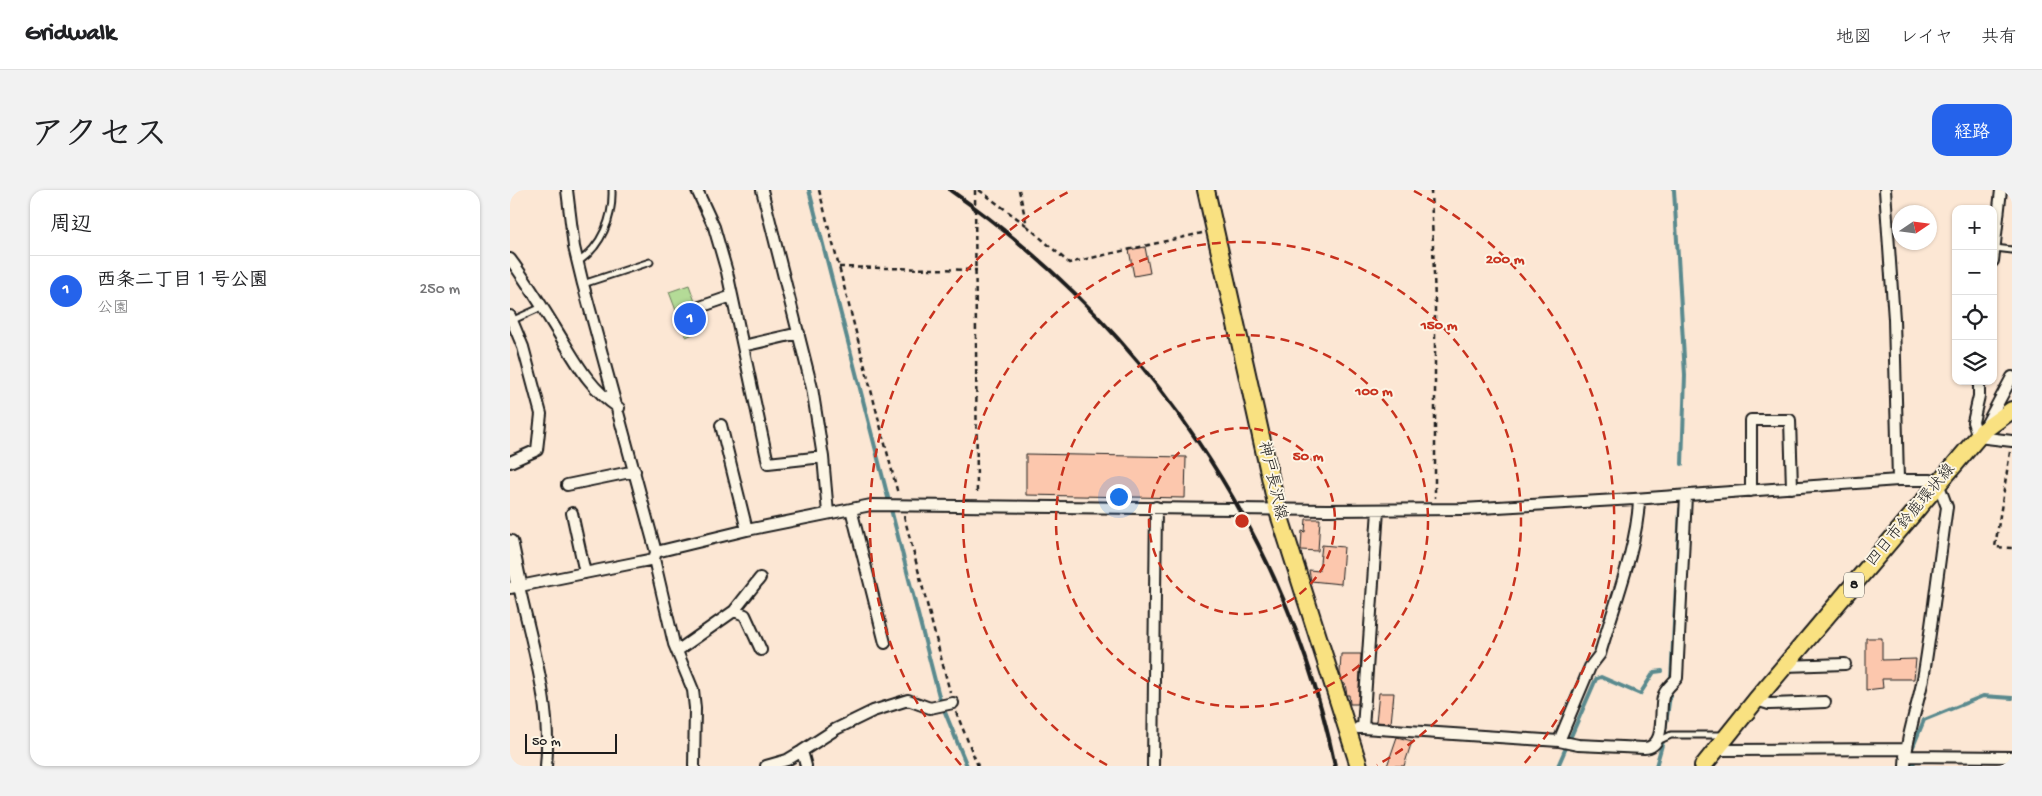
<!DOCTYPE html>
<html lang="ja">
<meta charset="utf-8">
<style>
:root{--surface:#fff;--page:#f2f2f2;--text:#202124;--muted:#757577;--line:#e0e0e0;--accent:#2563eb}
body{margin:0;font-family:"Gochi Hand","Klee One",sans-serif;background:var(--page);color:var(--text)}
.controls{position:absolute;right:15px;top:15px;display:grid;overflow:hidden;border-radius:10px;box-shadow:0 1px 4px #0004}
.controls button{width:45px;height:45px;display:grid;place-items:center;padding:0;border:0;border-bottom:1px solid var(--line);background:var(--surface);color:var(--text);font:25px sans-serif}
.compass{position:absolute;left:1382px;top:15px;width:45px;height:45px;border-radius:50%;background:var(--surface);box-shadow:0 1px 4px #0004;rotate:77deg}
.scale{position:absolute;left:15px;bottom:12px;width:92px;box-sizing:border-box;padding-left:5px;border:2px solid #1c1c1c;border-top:0;font-size:14px;line-height:18px;white-space:nowrap;color:#1c1c1c;-webkit-text-stroke:4px #fcf5e5;paint-order:stroke}
.you{position:absolute;left:608px;top:306px;width:18px;height:18px;margin:-12px;border:4px solid #fff;border-radius:50%;background:#1a73e8;box-shadow:0 0 0 8px #1a73e833}
.badge{display:grid;place-items:center;width:32px;height:32px;border-radius:50%;background:var(--accent);color:#fff;font-size:16px;font-weight:700}
.pin{position:absolute;translate:-50% -50%;border:2px solid #fff;box-shadow:0 1px 5px #0006}
.list{margin:0;padding:0;list-style:none}
h2{display:flex;justify-content:space-between;align-items:center;height:65px;margin:0;padding:0 20px;font-size:21px}
h2 small{font-size:16px;font-weight:400;color:var(--muted)}
.list li{display:grid;grid-template-columns:32px 1fr auto;gap:15px;align-items:center;box-sizing:border-box;height:70px;padding:0 20px;border-top:1px solid var(--line)}
.list b{display:block;font-size:19px;white-space:nowrap}
.list p{margin:0;font-size:16px;white-space:nowrap;color:var(--muted)}
.list em{font-size:16px;font-style:normal;color:var(--muted)}
.icon{flex:none;width:28px;height:28px;fill:none;stroke:currentColor;stroke-width:2;stroke-linecap:round;stroke-linejoin:round}
.map{position:relative;flex:none;width:1502px;height:576px;overflow:hidden;border-radius:15px}
header{display:flex;align-items:center;gap:30px;box-sizing:border-box;height:70px;padding:0 25px;background:var(--surface);border-bottom:1px solid var(--line)}
header strong{font-size:24px}
nav{display:flex;gap:28px;margin-inline-start:auto;font-size:18px}
.intro{display:flex;align-items:center;justify-content:space-between;box-sizing:border-box;height:120px;padding:0 30px}
h1{margin:0;font-size:35px}
.button{padding:12px 22px;border-radius:15px;background:var(--accent);color:#fff;font-size:18px;font-weight:700}
main{display:flex;gap:30px;padding:0 30px}
aside{flex:1;background:var(--surface);border-radius:15px;box-shadow:0 1px 4px #0004}
.map>svg:first-child{display:block}
.green{fill:#b4db97;stroke:#687c5a}
.lines{fill:none;stroke-linecap:round;stroke-linejoin:round}
.stream{stroke:#5a8a8e;stroke-width:4}
.building{fill:#fcc7ad;stroke:#1c1c1c}
.lane-casing{stroke:#1c1c1c;stroke-width:9}
.street-casing{stroke:#1c1c1c;stroke-width:14}
.secondary-casing{stroke:#1c1c1c;stroke-width:19}
.primary-casing{stroke:#1c1c1c;stroke-width:20}
.path{stroke:#1c1c1c;stroke-width:2.5;stroke-dasharray:5 4;stroke-linecap:butt}
.lane{stroke:#fcf5e5;stroke-width:5}
.street{stroke:#fcf5e5;stroke-width:10}
.secondary{stroke:#fcf5e5;stroke-width:15}
.primary{stroke:#f9e181;stroke-width:16}
.rail{stroke:#1c1c1c;stroke-width:4}
.ring{fill:none;stroke:#c8321e;stroke-width:2.5;stroke-dasharray:9 6}
.labels{text-anchor:middle;dominant-baseline:central;stroke-width:4;stroke-linejoin:round;paint-order:stroke}
.shield{fill:#fcf5e5;stroke:#5f5d58;stroke-width:1}
.shield-label{font-size:15px;font-weight:bold;fill:#1c1c1c}
.street-label{font-size:16px;fill:#1c1c1c;stroke:#fcf5e5}
.centre{fill:#c8321e;stroke:#fcf5e5;stroke-width:2.5}
.ring-label{font-size:15px;text-anchor:middle;font-weight:bold;fill:#c8321e;stroke:#fcf5e5;stroke-width:4;stroke-linejoin:round;paint-order:stroke}
</style>
<header>
<strong>Gridwalk</strong>
<nav><a>地図</a><a>レイヤ</a><a>共有</a></nav>
</header>
<div class="intro"><h1>アクセス</h1><a class="button">経路</a></div>
<main>
<aside>
<h2>周辺<small></small></h2>
<ul class="list">
<li><span class="badge">1</span><div><b>西条二丁目１号公園</b><p>公園</p></div><em>250 m</em></li>
</ul>
</aside>
<div class="map">
<svg width="1502" height="576" viewBox="0 0 1502 576">
<rect width="100%" height="100%" fill="#fce7d4"/>
<filter id="ink" filterUnits="userSpaceOnUse"><feTurbulence type="fractalNoise" baseFrequency=".02" numOctaves="2"/><feDisplacementMap in="SourceGraphic" scale="10" xChannelSelector="R" yChannelSelector="G"/><feConvolveMatrix kernelMatrix="1 2 1 2 8 2 1 2 1" color-interpolation-filters="sRGB"/></filter>
<g filter="url(#ink)">
<!-- green -->
<path class="green" d="M 179,95 L 195,139 L 176,147 L 159,102 Z"/>
<g class="lines">
<!-- stream -->
<path class="stream" d="M 299,0 L 430,510 L 457,576
M 1164,0 L 1175,185 L 1172,274
M 1161,491 L 1170,319
M 1155,541 L 1161,498
M 1402,559 L 1414,530 L 1473,506 L 1502,508
M 1402,566 L 1404,576
M 1048,576 L 1086,489 L 1091,487 L 1130,504 L 1144,482 L 1152,481
M 1146,576 L 1154,548"/>
</g>
<!-- building -->
<path class="building" d="M 635,57 L 640,83 L 624,86 L 619,60 Z
M 516,264 L 676,267 L 675,308 L 516,305 Z
M 796,329 L 810,329 L 808,361 L 791,360 L 792,341 L 795,342 Z
M 812,355 L 834,357 L 831,394 L 801,391 L 799,380 L 809,381 Z
M 1356,448 L 1372,448 L 1372,470 L 1406,469 L 1404,489 L 1372,489 L 1373,498 L 1356,500 Z
M 831,464 L 851,464 L 848,514 L 840,514 L 839,505 L 837,505 L 835,494 L 833,493 L 830,483 Z
M 869,503 L 884,503 L 881,533 L 866,532 Z
M 887,547 L 902,551 L 894,576 L 877,576 Z"/>
<g class="lines">
<defs>
<path id="lane" d="M 1485,58 L 1502,60
M 68,72 C 92,56 103,28 102,0
M 73,94 L 140,72
M 1,131 L 32,117
M 1148,551 L 1161,545 L 1213,545"/>
<path id="street" d="M 57,0 L 64,57 L 73,94 L 146,362 L 144,369 L 164,454 L 183,500 L 185,518 L 184,576
M 187,0 L 204,37 L 217,82 L 258,273 L 313,267
M 252,0 L 302,198 L 313,267 L 318,323
M 1375,0 L 1384,129 L 1388,290
M 0,69 C 18,93 33,118 49,144 C 66,172 80,199 109,218
M 1483,71 L 1491,0
M 187,118 L 222,106
M 0,126 L 13,157 L 31,224 L 27,260 L 0,272
M 233,156 L 289,143
M 1469,191 L 1469,206 L 1463,232 L 1468,247 L 1502,251
M 211,235 L 237,340
M 1475,237 L 1502,187
M 57,295 L 125,281
M 1241,301 L 1241,230 L 1280,230 L 1282,298
M 341,319 L 375,453
M 62,323 L 75,383
M 146,362 L 237,340 L 361,315 L 817,320 L 953,319 L 1124,309 L 1388,290 L 1421,290 L 1428,293 L 1437,317 C 1429,372 1423,428 1414,483 C 1409,514 1396,545 1395,576
M 9,396 C 22,455 42,516 36,576
M 0,398 L 144,369
M 224,421 L 235,425 L 251,460
M 167,461 L 224,421 L 250,388
M 1275,476 L 1335,474
M 1246,510 L 1259,514 L 1315,512
M 848,538 L 853,538 L 868,320
M 853,538 L 1049,551 L 1080,477 L 1090,464 C 1103,418 1128,355 1129,309
M 1049,551 L 1068,555 L 1134,558 C 1157,557 1149,522 1153,507 C 1154,500 1163,493 1167,488 L 1176,306
M 1206,560 L 1395,559
M 292,561 L 326,539 L 363,521 L 398,510 L 420,518 L 443,513
M 1395,566 L 1502,567
M 256,576 L 277,570 L 292,561 L 296,576
M 643,576 L 646,317"/>
<path id="secondary" d="M 0,353 L 9,396"/>
<path id="primary" d="M 696,0 L 767,318 L 849,576
M 1193,576 L 1246,510 L 1473,241 L 1502,220"/>
</defs>
<!-- lane casing -->
<use href="#lane" class="lane-casing"/>
<!-- street casing -->
<use href="#street" class="street-casing"/>
<!-- secondary casing -->
<use href="#secondary" class="secondary-casing"/>
<!-- primary casing -->
<use href="#primary" class="primary-casing"/>
<!-- path -->
<path class="path" d="M 309,0 L 388,304
M 465,0 L 467,306
M 469,0 L 516,35
M 509,0 L 517,36 L 559,73 L 692,43
M 921,0 L 925,112 L 925,308
M 329,77 L 467,80
M 1500,262 L 1485,357 L 1502,358
M 394,326 L 440,502
M 446,522 L 468,576"/>
<!-- lane -->
<use href="#lane" class="lane"/>
<!-- street -->
<use href="#street" class="street"/>
<!-- secondary -->
<use href="#secondary" class="secondary"/>
<!-- primary -->
<use href="#primary" class="primary"/>
<!-- rail -->
<path class="rail" d="M 440,0 C 635,136 777,342 825,576"/>
</g>
</g>
<!-- distance rings -->
<g class="ring">
<circle cx="732" cy="331" r="93"/>
<circle cx="732" cy="331" r="186"/>
<path d="M597 575A279 279 0 1 1 867 575"/>
<path d="M451 575A372 372 0 0 1 560 1M904 1A372 372 0 0 1 1013 575"/>
</g>
<g class="labels">
<!-- shield labels -->
<rect class="shield" x="1334" y="382.5" width="20" height="25" rx="4"/>
<g class="shield-label">
<text x="1344" y="395">8</text>
</g>
<!-- street labels -->
<g class="street-label">
<text transform="translate(761 291) rotate(77)">神戸長沢線</text>
<text transform="translate(1402 326) rotate(-50)">四日市鈴鹿環状線</text>
</g>
</g>
<circle cx="732" cy="331" r="8" class="centre"/>
<g class="ring-label">
<text x="995" y="73">200 m</text>
<text x="929" y="139">150 m</text>
<text x="864" y="205">100 m</text>
<text x="798" y="270">50 m</text>
</g>
</svg>
<div class="controls">
<button>+</button>
<button>−</button>
<button><svg class="icon" aria-label="locate" viewBox="0 0 24 24"><circle cx="12" cy="12" r="6"/><path d="M12 2v4M12 18v4M2 12h4M18 12h4"/></svg></button>
<button><svg class="icon" aria-label="layers" viewBox="0 0 24 24"><path d="M12 4l9 5-9 5-9-5zM3 14l9 5 9-5"/></svg></button>
</div>
<svg class="compass" viewBox="-18 -18 36 36"><path d="M0-13l5 13h-10z" fill="#e53935"/><path d="M0 13l5-13h-10z" fill="#757577"/></svg>
<div class="scale">50 m</div>
<div class="you"></div>
<div class="pin badge" style="left:180px;top:129px">1</div>
</div>
</main>
